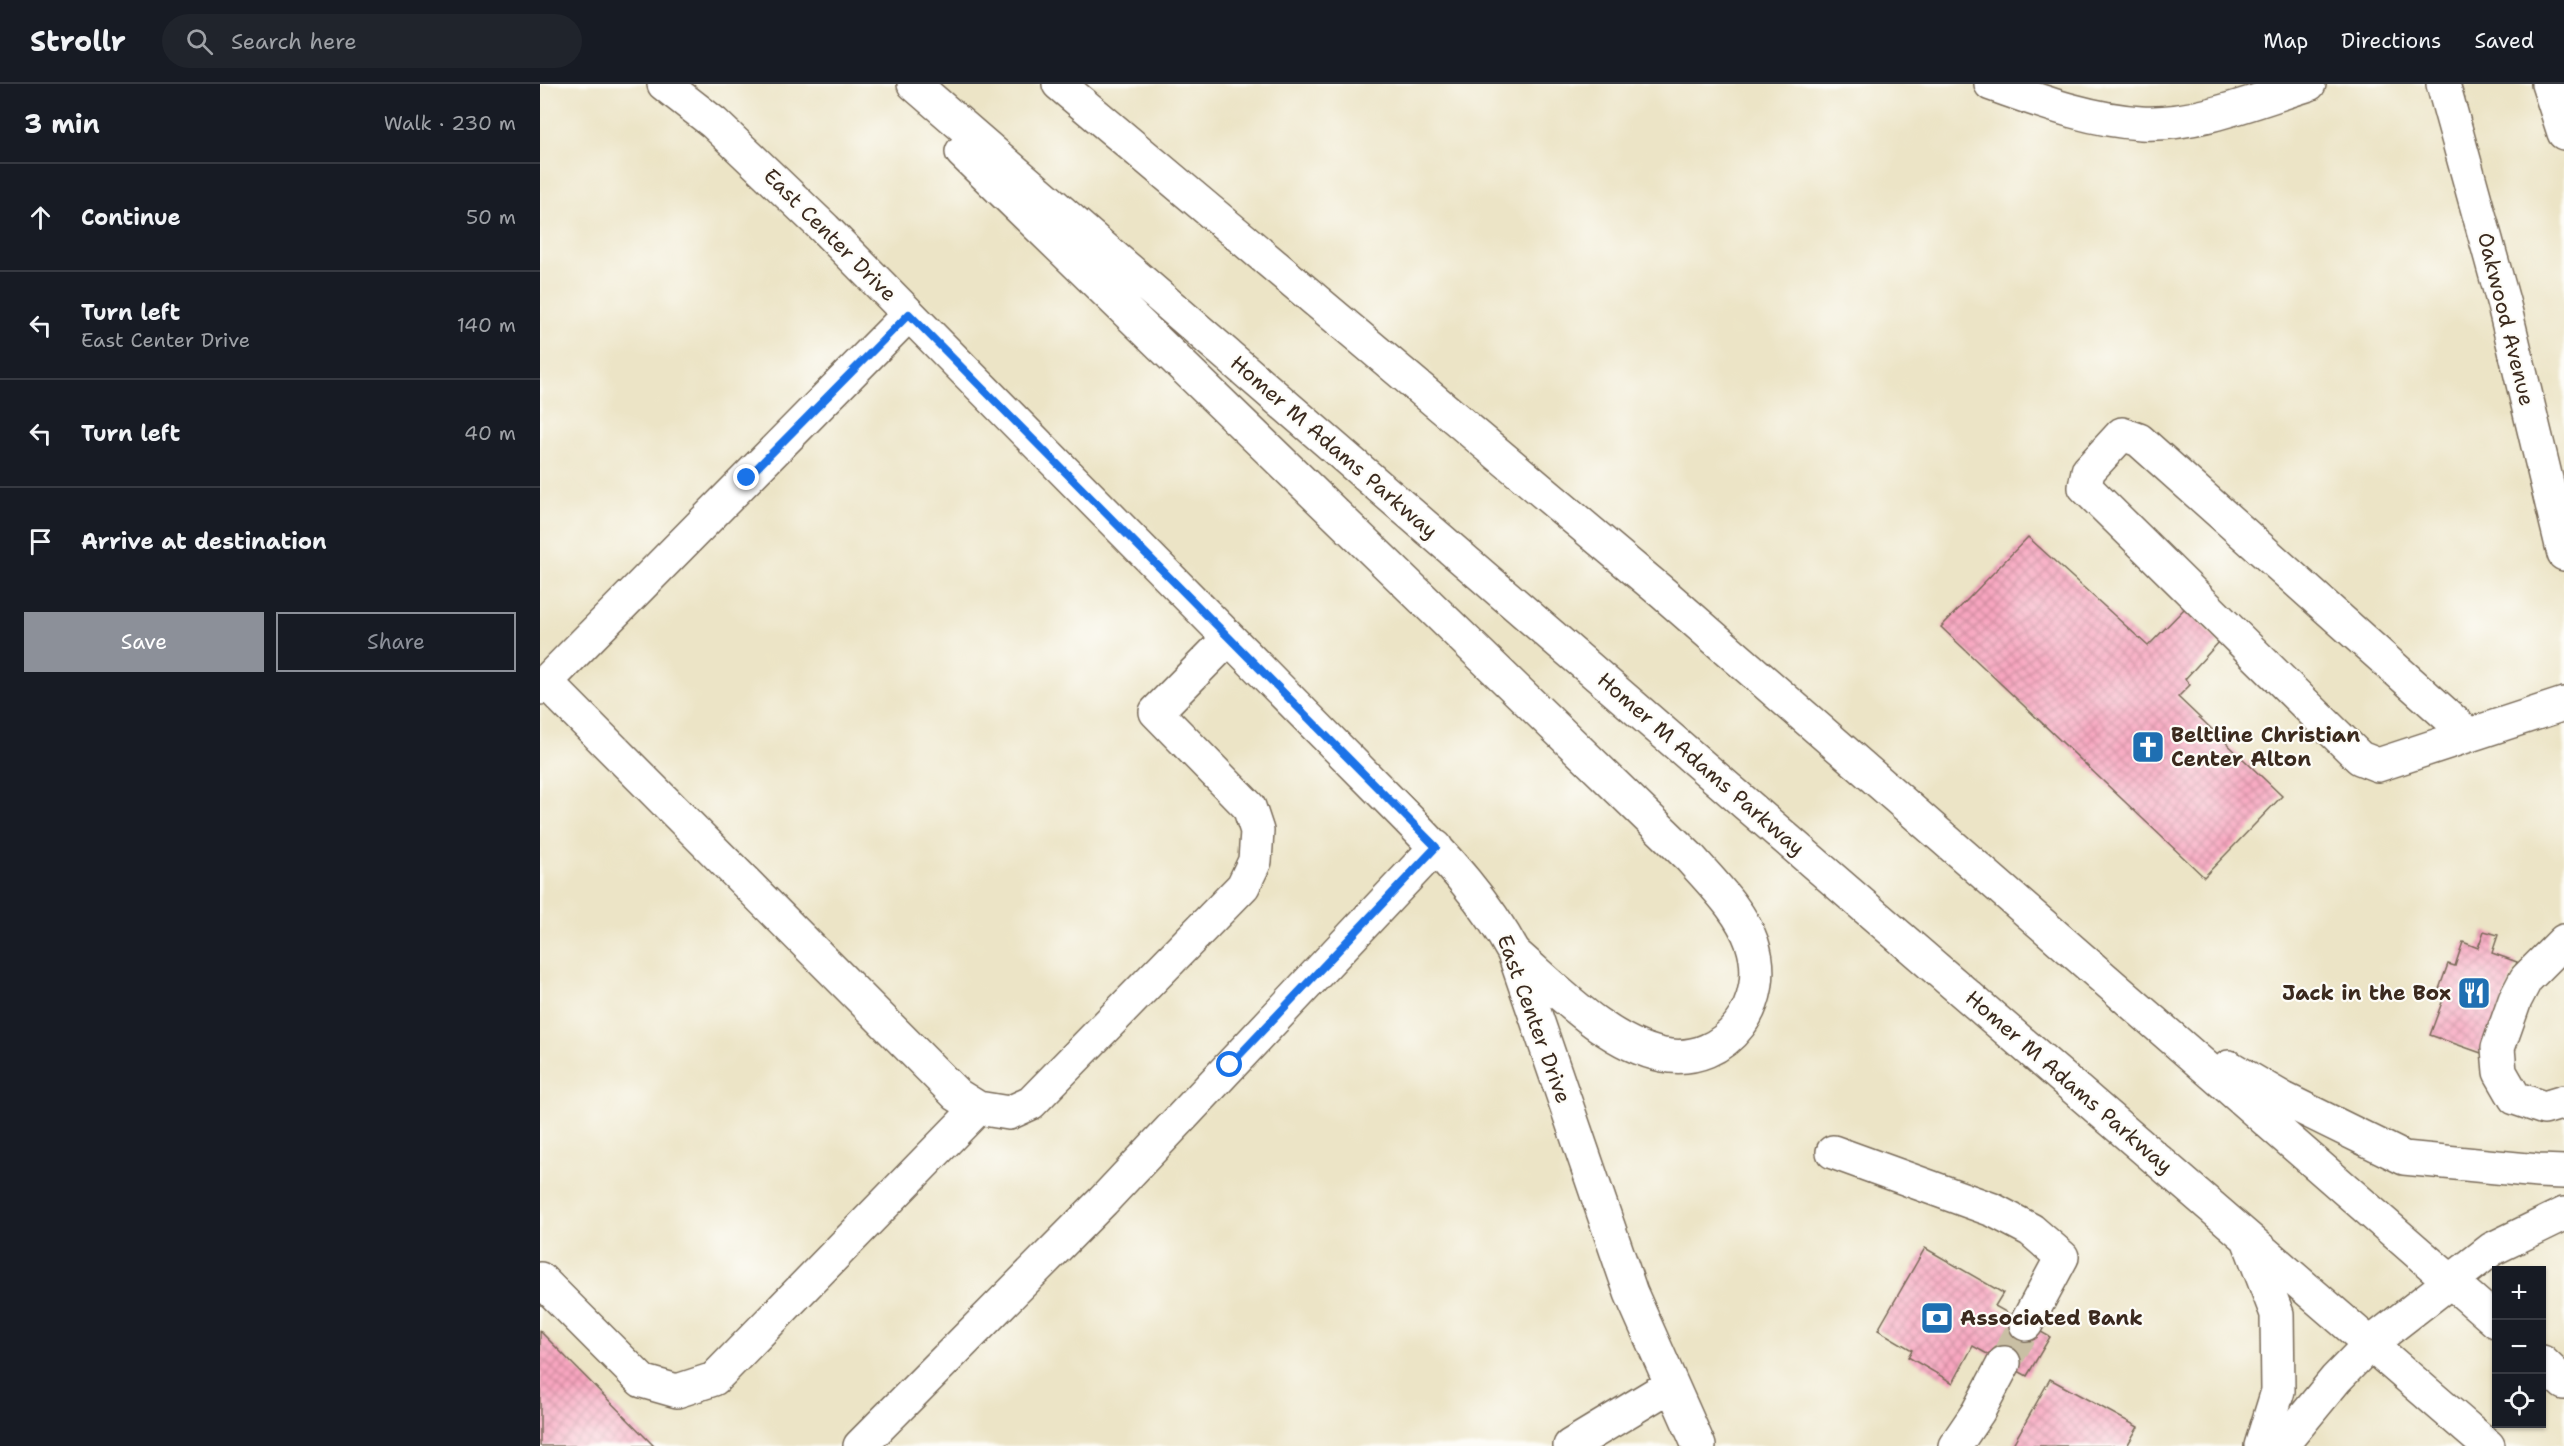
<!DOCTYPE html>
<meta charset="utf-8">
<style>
:root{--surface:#171b24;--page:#20242c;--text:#f1f3f6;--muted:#9ea1a6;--line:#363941;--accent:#8c9099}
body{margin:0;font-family:"Shantell Sans",sans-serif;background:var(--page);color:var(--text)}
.controls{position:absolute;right:18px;bottom:18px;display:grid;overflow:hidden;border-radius:0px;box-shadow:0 2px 4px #0004}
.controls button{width:54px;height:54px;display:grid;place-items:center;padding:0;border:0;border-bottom:2px solid var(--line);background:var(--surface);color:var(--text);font:30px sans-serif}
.stop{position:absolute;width:18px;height:18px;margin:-14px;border:4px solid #1a73e8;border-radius:50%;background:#fff}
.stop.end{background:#1a73e8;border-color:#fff;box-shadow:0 2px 6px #0008}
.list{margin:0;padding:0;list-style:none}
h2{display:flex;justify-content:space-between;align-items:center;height:78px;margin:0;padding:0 24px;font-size:26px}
h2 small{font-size:20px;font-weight:400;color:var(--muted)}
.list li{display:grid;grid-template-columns:39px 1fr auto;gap:18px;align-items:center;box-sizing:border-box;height:108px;padding:0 24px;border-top:2px solid var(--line)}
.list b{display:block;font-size:22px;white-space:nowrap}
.list p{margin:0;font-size:20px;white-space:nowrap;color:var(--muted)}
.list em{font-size:20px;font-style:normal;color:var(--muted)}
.actions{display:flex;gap:12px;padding:18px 24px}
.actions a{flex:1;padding:14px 0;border:2px solid var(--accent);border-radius:0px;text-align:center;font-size:21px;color:var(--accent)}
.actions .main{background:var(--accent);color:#fff}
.icon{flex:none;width:33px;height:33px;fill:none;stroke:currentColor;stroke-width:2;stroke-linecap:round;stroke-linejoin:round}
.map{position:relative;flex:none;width:2024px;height:1362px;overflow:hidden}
header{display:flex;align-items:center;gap:36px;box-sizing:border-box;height:84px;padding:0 30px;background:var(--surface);border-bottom:2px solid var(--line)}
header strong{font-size:28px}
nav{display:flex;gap:33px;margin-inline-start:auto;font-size:21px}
.search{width:420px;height:54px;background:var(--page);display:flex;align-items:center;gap:15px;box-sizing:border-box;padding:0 21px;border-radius:33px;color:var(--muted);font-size:22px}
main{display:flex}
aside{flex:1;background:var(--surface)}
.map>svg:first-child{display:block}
.building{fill:url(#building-cross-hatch)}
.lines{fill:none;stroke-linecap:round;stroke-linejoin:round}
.minor-tunnel{stroke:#c9bfa4;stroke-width:33;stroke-dasharray:33 16;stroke-linecap:butt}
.minor-casing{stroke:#796b59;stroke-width:36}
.major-casing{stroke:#796b59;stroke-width:36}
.highway-casing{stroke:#796b59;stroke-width:36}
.minor{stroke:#fff;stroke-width:33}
.major{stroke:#fff;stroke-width:33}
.highway{stroke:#fff;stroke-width:33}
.route{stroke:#1a73e8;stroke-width:8}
.labels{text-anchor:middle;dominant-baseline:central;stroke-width:4.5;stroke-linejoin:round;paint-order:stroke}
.street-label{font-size:21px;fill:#3b2a1e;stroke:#fdfcf7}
.poi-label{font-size:21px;font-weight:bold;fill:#3b2a1e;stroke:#fdfcf7;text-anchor:start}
</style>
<header>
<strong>Strollr</strong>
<div class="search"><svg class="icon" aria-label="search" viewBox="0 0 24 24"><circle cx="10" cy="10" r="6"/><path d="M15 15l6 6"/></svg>Search here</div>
<nav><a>Map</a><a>Directions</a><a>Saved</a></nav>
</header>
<main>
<aside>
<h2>3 min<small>Walk · 230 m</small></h2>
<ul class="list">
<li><svg class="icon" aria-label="ahead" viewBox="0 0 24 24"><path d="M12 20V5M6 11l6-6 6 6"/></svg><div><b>Continue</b></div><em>50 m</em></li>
<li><svg class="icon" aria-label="left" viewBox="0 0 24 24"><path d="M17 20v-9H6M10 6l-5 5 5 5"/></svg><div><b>Turn left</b><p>East Center Drive</p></div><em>140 m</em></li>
<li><svg class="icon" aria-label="left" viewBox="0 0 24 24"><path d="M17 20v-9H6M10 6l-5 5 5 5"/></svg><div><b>Turn left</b></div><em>40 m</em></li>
<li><svg class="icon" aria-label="arrive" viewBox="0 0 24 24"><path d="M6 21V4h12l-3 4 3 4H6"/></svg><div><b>Arrive at destination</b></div></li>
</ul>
<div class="actions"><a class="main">Save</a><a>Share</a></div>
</aside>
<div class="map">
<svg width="2024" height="1362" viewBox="0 0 2024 1362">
<defs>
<pattern id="building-cross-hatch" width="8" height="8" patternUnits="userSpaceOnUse" patternTransform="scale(1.5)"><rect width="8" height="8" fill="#f8a6c0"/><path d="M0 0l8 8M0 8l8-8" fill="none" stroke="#ca879b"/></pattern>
</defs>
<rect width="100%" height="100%" fill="#fdfcf7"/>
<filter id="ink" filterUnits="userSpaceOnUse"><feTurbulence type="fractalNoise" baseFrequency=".0167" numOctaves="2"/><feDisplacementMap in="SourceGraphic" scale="12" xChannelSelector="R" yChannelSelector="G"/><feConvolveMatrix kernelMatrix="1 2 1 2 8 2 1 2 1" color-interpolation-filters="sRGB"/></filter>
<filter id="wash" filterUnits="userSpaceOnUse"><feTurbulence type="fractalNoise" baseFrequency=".008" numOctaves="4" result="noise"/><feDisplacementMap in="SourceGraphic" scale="24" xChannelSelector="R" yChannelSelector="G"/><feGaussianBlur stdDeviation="1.35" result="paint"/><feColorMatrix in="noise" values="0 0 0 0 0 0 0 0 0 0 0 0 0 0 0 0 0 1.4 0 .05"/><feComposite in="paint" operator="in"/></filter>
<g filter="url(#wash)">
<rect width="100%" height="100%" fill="#ece4c6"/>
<g id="blocks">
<!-- building -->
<path class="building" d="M 1488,453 L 1608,562 L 1645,524 L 1679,558 L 1645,595 L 1650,601 L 1638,613 L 1742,712 L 1664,793 L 1401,543 Z
M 1944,847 L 1958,851 L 1952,869 L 1977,878 L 1944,970 L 1890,951 L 1905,910 L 1898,908 L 1908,880 L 1915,882 L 1923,858 L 1938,864 Z
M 1385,1164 L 1463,1209 L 1455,1222 L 1510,1253 L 1487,1292 L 1433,1262 L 1413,1299 L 1368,1273 L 1372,1266 L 1338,1246 Z
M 0,1247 L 114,1362 L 0,1362 Z
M 1510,1295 L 1598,1343 L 1587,1362 L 1472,1362 Z"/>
</g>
</g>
<g filter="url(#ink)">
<use href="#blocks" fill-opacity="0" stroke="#796b59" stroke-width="1.5"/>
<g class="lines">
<!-- minor-tunnel -->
<path class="minor-tunnel" d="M 1464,1279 L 1486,1240"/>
<defs>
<path id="minor" d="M 124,0 L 174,39 L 285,145 L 867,734 C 908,776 946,817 974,869 L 1091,1209 L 1159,1362
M 1451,0 C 1500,17 1549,36 1601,39 C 1655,42 1718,16 1769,0
M 1903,0 L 1964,221 L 2024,470
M 6,598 L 417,1011 L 438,1024 L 469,1029 L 491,1019 L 703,802 L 715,777 L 717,747 L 709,723 L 616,628 L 689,554
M 0,604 L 369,230
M 1929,651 L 1599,356 L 1582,350 L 1548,387 L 1545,403 L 1820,674 L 1838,681 L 2024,620
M 2024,857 L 1986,895 L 1975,916 L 1958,964 L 1960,988 L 1975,1014 L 2004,1024 L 2024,1018
M 1293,1068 L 1453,1126 L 1491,1146 L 1522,1173 L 1486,1240
M 0,1195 L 102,1297 L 137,1307 L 174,1295 L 438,1024
M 320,1362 L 563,1117 L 896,763
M 1030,1362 L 1131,1301
M 1415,1362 L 1438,1328 L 1464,1279
M 1741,1362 L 1796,1295 L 1831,1259 L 1952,1165 L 2024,1130"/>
<path id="major" d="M 374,0 L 1948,1362
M 519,0 L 1124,510 L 1956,1237
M 422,68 L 1151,775 C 1173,800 1201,827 1212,859 C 1232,917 1187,983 1123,971 C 1067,960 1016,905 974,869
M 1689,983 L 1744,1015 L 1864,1074 L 1998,1087 L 2024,1088
M 1708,1155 L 1737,1230 L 1738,1307 L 1721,1362
M 2002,1278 L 2024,1299"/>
<path id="highway" d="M 2008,0 L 2024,49"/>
</defs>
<!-- minor casing -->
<use href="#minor" class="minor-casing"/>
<!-- major casing -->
<use href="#major" class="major-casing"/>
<!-- highway casing -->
<use href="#highway" class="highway-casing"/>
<!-- minor -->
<use href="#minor" class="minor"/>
<!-- major -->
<use href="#major" class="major"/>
<!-- highway -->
<use href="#highway" class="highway"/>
</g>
</g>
<g class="lines" filter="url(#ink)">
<!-- route -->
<path class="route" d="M 207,394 L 369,230 L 896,763 L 690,981"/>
</g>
<!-- icons -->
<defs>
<symbol id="church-square" viewBox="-11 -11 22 22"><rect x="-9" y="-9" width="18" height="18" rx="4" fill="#1f6fb2" stroke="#fdfcf7"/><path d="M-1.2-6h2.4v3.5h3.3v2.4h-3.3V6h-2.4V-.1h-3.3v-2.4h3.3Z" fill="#fff"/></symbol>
<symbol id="restaurant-square" viewBox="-11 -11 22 22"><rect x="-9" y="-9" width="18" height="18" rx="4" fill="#1f6fb2" stroke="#fdfcf7"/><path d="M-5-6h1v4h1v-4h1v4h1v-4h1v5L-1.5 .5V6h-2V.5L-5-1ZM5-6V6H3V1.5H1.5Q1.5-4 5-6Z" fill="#fff"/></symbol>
<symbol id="bank-square" viewBox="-11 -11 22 22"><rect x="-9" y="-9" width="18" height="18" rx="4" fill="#1f6fb2" stroke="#fdfcf7"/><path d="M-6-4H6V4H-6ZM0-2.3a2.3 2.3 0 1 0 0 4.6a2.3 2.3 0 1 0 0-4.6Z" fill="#fff"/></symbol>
</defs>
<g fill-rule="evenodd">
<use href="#church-square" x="1589" y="644" width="38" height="38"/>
<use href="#restaurant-square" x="1915" y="890" width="38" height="38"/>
<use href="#bank-square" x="1378" y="1215" width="38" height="38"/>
</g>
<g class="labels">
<!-- street labels -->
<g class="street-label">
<text transform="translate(290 151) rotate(45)">East Center Drive</text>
<text transform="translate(1966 235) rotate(76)">Oakwood Avenue</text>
<text transform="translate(794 363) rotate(41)">Homer M Adams Parkway</text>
<text transform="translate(1161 680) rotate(41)">Homer M Adams Parkway</text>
<text transform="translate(994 935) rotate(70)">East Center Drive</text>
<text transform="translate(1529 998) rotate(41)">Homer M Adams Parkway</text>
</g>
<!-- poi labels -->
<g class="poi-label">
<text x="1631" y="651">Beltline Christian<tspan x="1631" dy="24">Center Alton</tspan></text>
<text x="1911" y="909" text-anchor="end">Jack in the Box</text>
<text x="1420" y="1234">Associated Bank</text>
</g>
</g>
</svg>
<div class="controls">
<button>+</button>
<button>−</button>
<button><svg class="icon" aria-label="locate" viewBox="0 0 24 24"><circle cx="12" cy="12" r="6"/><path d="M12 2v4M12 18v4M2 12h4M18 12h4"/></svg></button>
</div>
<div class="stop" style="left:690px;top:981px"></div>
<div class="stop end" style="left:207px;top:394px"></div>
</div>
</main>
